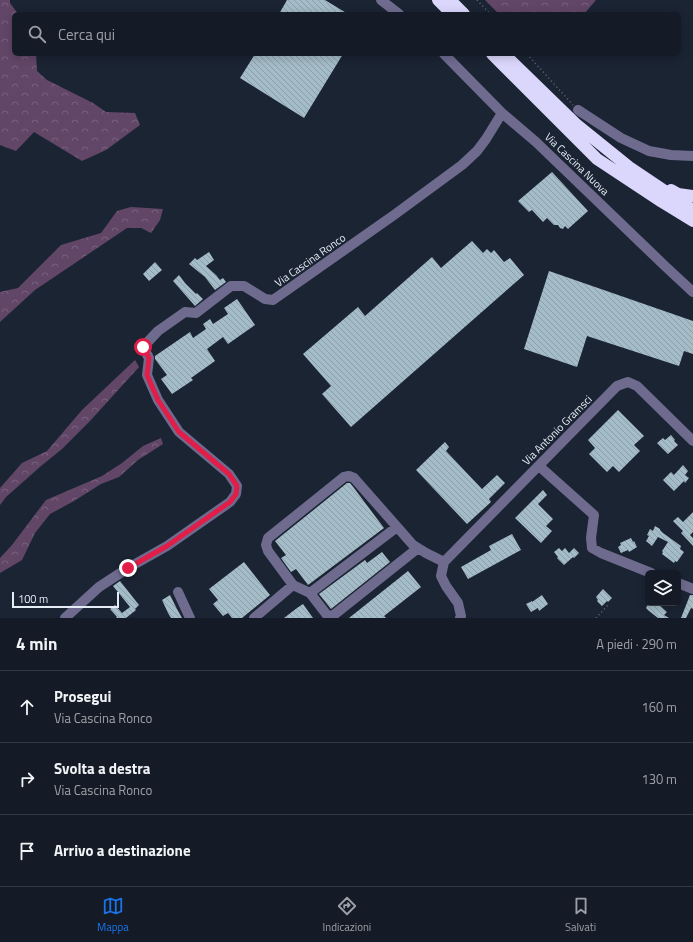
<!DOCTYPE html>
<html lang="it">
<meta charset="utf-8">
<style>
:root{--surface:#141b26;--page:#1d242e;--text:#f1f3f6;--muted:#9da1a7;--line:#333943;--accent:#1a73e8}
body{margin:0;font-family:"Titillium Web",sans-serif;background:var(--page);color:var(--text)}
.controls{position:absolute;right:12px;bottom:12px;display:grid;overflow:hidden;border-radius:6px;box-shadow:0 2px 10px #0003}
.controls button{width:36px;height:36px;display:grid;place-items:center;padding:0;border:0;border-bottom:1px solid var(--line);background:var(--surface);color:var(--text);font:20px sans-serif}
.scale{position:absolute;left:12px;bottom:10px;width:107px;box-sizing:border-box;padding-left:4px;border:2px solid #e7edf7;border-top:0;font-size:11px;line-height:14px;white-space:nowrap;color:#e7edf7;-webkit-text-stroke:3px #1b2433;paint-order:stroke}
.stop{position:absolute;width:12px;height:12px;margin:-9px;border:3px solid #e11d48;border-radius:50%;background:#fff}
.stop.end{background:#e11d48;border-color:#fff;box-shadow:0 1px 4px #0008}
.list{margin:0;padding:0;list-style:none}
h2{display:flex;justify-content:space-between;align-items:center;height:52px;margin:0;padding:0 16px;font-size:17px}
h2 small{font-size:13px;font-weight:400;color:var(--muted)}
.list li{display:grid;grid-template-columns:26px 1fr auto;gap:12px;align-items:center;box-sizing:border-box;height:72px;padding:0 16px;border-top:1px solid var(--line)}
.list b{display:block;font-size:15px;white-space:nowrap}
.list p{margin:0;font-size:13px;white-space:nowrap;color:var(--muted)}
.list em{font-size:13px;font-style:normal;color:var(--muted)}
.icon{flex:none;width:22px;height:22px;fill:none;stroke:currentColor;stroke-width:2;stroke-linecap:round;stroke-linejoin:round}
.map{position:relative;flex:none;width:693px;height:618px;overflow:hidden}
.search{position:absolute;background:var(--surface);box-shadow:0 2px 10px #0003;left:12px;right:12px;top:12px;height:44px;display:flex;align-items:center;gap:10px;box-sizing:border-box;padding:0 14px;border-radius:6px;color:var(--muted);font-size:15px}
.sheet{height:268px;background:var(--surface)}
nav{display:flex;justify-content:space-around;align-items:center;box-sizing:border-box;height:56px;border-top:1px solid var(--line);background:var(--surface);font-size:11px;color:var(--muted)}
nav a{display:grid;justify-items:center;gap:2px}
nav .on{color:var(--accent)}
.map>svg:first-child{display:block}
.forest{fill:url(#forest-crowns)}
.building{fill:url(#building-back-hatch)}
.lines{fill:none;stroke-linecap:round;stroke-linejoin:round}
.path{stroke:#656c7a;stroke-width:1.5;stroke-dasharray:1 3;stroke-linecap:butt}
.minor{stroke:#6f6b8f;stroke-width:10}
.highway{stroke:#dbd7fc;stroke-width:12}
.route{stroke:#e11d48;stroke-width:5}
.labels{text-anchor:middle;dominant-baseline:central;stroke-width:4;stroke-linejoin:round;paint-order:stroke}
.street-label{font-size:11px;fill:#e7edf7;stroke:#1b2433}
</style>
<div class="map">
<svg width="693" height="618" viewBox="0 0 693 618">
<defs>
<pattern id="forest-crowns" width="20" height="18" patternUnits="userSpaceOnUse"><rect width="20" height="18" fill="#624668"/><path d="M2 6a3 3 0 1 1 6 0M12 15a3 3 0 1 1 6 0" fill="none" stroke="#78617e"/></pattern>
<pattern id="building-back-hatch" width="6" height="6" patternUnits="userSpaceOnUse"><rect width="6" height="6" fill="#a4bcc7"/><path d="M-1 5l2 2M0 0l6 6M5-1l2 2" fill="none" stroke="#8c9fa8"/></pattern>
</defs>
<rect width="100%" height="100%" fill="#1b2433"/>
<!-- forest -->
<path class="forest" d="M 0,0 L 10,0 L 10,3 L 18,14 L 14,14 L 14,54 L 36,54 L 37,71 L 47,80 L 93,103 L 106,112 L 135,113 L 140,125 L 106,150 L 82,161 L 34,132 L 16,151 L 0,145 Z
M 485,0 L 596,0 L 584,14 L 499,14 Z
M 131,207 L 163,209 L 160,220 L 151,233 L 141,228 L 127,228 L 35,290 L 0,322 L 0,292 L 18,288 L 61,245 L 101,233 L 117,211 Z
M 135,360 L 139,367 L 90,421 L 62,449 L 41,466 L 6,497 L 0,505 L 0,488 L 22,463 L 47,451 L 82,410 Z
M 161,438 L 163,444 L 138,460 L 119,477 L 101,484 L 74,501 L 50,514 L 35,533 L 22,560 L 0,573 L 0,558 L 12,545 L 46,500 L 102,476 L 122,463 L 143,446 Z"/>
<!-- building -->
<path class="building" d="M 287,0 L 325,0 L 348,14 L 279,14 Z
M 255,54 L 343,54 L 304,118 L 240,78 Z
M 552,172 L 588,211 L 568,229 L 565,226 L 563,229 L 560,228 L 558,225 L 554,225 L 547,218 L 543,222 L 532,210 L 529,212 L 518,201 Z
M 472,241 L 483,253 L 487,249 L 491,253 L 494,250 L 504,262 L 510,258 L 524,275 L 351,427 L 322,394 L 331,386 L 303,354 L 358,307 L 365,316 L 432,257 L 441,268 Z
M 209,252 L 214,260 L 206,266 L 216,275 L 220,280 L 223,278 L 226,282 L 215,290 L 205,277 L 189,264 L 195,258 L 197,260 Z
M 155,262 L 162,270 L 149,281 L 143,274 Z
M 549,271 L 693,321 L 693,354 L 684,351 L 679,366 L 587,336 L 577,367 L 524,349 Z
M 179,275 L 185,283 L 196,294 L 197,293 L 203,299 L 195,306 L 173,281 Z
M 237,299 L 255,325 L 228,344 L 223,337 L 207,349 L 215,361 L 191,378 L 193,380 L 172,394 L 161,379 L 167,375 L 155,359 L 155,356 L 190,332 L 193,338 L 206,329 L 203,324 L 210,319 L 213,324 L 228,314 L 224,308 Z
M 618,410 L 644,436 L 634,445 L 640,451 L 619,472 L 613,466 L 607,472 L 589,454 L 595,448 L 588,440 Z
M 671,435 L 675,440 L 674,441 L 678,445 L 668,454 L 657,443 L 663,438 L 665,440 Z
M 445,442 L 449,447 L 446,451 L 482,489 L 497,475 L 505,483 L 489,499 L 491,502 L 467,524 L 416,470 Z
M 683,465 L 688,471 L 685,475 L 689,478 L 685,483 L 684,481 L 674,491 L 663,480 L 671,472 L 674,475 Z
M 347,483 L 350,483 L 354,488 L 384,528 L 308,585 L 296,569 L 291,572 L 281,558 L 286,555 L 275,541 Z
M 543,490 L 547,495 L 538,504 L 553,519 L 546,526 L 552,531 L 541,543 L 515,518 Z
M 693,512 L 693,532 L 690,535 L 693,538 L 693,546 L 681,533 L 683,531 L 673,521 L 678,517 L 683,522 Z
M 655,526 L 660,529 L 660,530 L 663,533 L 681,546 L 680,549 L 684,552 L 677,562 L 675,561 L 674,563 L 662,554 L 663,552 L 662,551 L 668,542 L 658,537 L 652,546 L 646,541 L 649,536 L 647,535 L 650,529 L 653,531 Z
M 512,534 L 521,550 L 468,579 L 461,567 L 491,550 L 489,546 Z
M 631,538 L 633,542 L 634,541 L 637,547 L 629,552 L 628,550 L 621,553 L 618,547 L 621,545 L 620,543 Z
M 559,548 L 562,551 L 565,548 L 569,553 L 574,548 L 579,553 L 574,558 L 573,557 L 564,565 L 557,558 L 558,557 L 554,552 Z
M 382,552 L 390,562 L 331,609 L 319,594 L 365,560 L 367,563 Z
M 244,562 L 270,595 L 242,618 L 232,618 L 228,613 L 223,616 L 213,604 L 218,600 L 209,589 Z
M 408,571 L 421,587 L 384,616 L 386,618 L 349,618 Z
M 120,581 L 139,605 L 135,609 L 136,610 L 126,618 L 116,618 L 117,617 L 110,609 L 115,605 L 122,613 L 130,607 L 113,586 Z
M 603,589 L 612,598 L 608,602 L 607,601 L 602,606 L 597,601 L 598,600 L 596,597 Z
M 170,595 L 177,609 L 182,618 L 171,618 L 168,613 L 162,600 Z
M 542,595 L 548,604 L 539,611 L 538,608 L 531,612 L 526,604 L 532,601 L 532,602 Z
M 690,595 L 693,595 L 693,609 L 691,608 L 686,618 L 681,618 Z
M 649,603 L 657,603 L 667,612 L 664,615 L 669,618 L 658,618 L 649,611 L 646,608 Z
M 303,604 L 313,618 L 284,618 L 297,608 Z"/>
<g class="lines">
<!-- path -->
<path class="path" d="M 477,0 L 490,14
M 527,54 L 573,105
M 596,618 L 609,604"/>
<!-- minor -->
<path class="minor" d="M 381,0 L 399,14
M 444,54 L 502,113 L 536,142 L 666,267 L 693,292
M 578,110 L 621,138 L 649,151 L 671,155 L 693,156
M 539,466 L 594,515 L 591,538 L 592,548 L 601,553 L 651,573
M 418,548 L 335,614 L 331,616 L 327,615 L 310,593 L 293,585 L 268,551 L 266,545 L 268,538 L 344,477 L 349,476 L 354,478 L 413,545 L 426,553 L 444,562
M 444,562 L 617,386 L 628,382 L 637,386 L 693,441
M 444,562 L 441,576 L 446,586 L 458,603 L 461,616 L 460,618
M 678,583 L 693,589
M 178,592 L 190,618
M 310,593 L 397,527
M 65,618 L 99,587 L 128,568 L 167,546 L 230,502 L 236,494 L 237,486 L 229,474 L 179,432 L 158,400 L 147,375 L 149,358 L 143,347 L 158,331 L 185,312 L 196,313 L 231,286 L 244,286 L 265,299 L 273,300 L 394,215 L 462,165 L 477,151 L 486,139 L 502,113
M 254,618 L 293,585"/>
<!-- highway -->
<path class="highway" d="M 438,0 L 452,14
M 450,0 L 464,14
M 492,54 L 597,159 L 662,202 L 693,221
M 504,54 L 577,125 L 629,167 L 693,210
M 671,190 L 678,194 L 693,196"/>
</g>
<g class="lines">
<!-- route -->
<path class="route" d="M 128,568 L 167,546 L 230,502 L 236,494 L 237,486 L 229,474 L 179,432 L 158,400 L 147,375 L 149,358 L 143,347"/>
</g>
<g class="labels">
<!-- street labels -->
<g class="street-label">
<text transform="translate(577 164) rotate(44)">Via Cascina Nuova</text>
<text transform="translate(310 260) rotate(-35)">Via Cascina Ronco</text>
<text transform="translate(557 430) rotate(-45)">Via Antonio Gramsci</text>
</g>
</g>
</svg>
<div class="controls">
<button><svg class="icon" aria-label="layers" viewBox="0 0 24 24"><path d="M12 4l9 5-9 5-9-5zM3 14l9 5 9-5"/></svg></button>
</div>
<div class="scale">100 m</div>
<div class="stop" style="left:143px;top:347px"></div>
<div class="stop end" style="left:128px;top:568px"></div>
<div class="search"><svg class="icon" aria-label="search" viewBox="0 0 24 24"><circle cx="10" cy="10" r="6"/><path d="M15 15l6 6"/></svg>Cerca qui</div>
</div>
<section class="sheet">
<h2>4 min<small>A piedi · 290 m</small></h2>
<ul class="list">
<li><svg class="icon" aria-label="ahead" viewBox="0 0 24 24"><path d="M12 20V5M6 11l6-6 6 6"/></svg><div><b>Prosegui</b><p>Via Cascina Ronco</p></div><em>160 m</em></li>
<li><svg class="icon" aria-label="right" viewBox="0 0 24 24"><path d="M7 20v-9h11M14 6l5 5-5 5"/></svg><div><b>Svolta a destra</b><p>Via Cascina Ronco</p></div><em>130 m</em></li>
<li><svg class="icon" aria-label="arrive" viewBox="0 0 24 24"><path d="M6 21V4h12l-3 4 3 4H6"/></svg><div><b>Arrivo a destinazione</b></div></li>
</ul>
</section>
<nav>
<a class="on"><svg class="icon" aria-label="map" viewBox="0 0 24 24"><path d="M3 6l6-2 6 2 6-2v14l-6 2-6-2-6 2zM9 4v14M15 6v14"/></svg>Mappa</a>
<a><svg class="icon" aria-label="directions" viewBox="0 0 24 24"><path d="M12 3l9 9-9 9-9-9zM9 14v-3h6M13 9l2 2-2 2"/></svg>Indicazioni</a>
<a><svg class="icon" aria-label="saved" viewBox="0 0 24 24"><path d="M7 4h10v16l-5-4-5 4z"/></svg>Salvati</a>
</nav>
